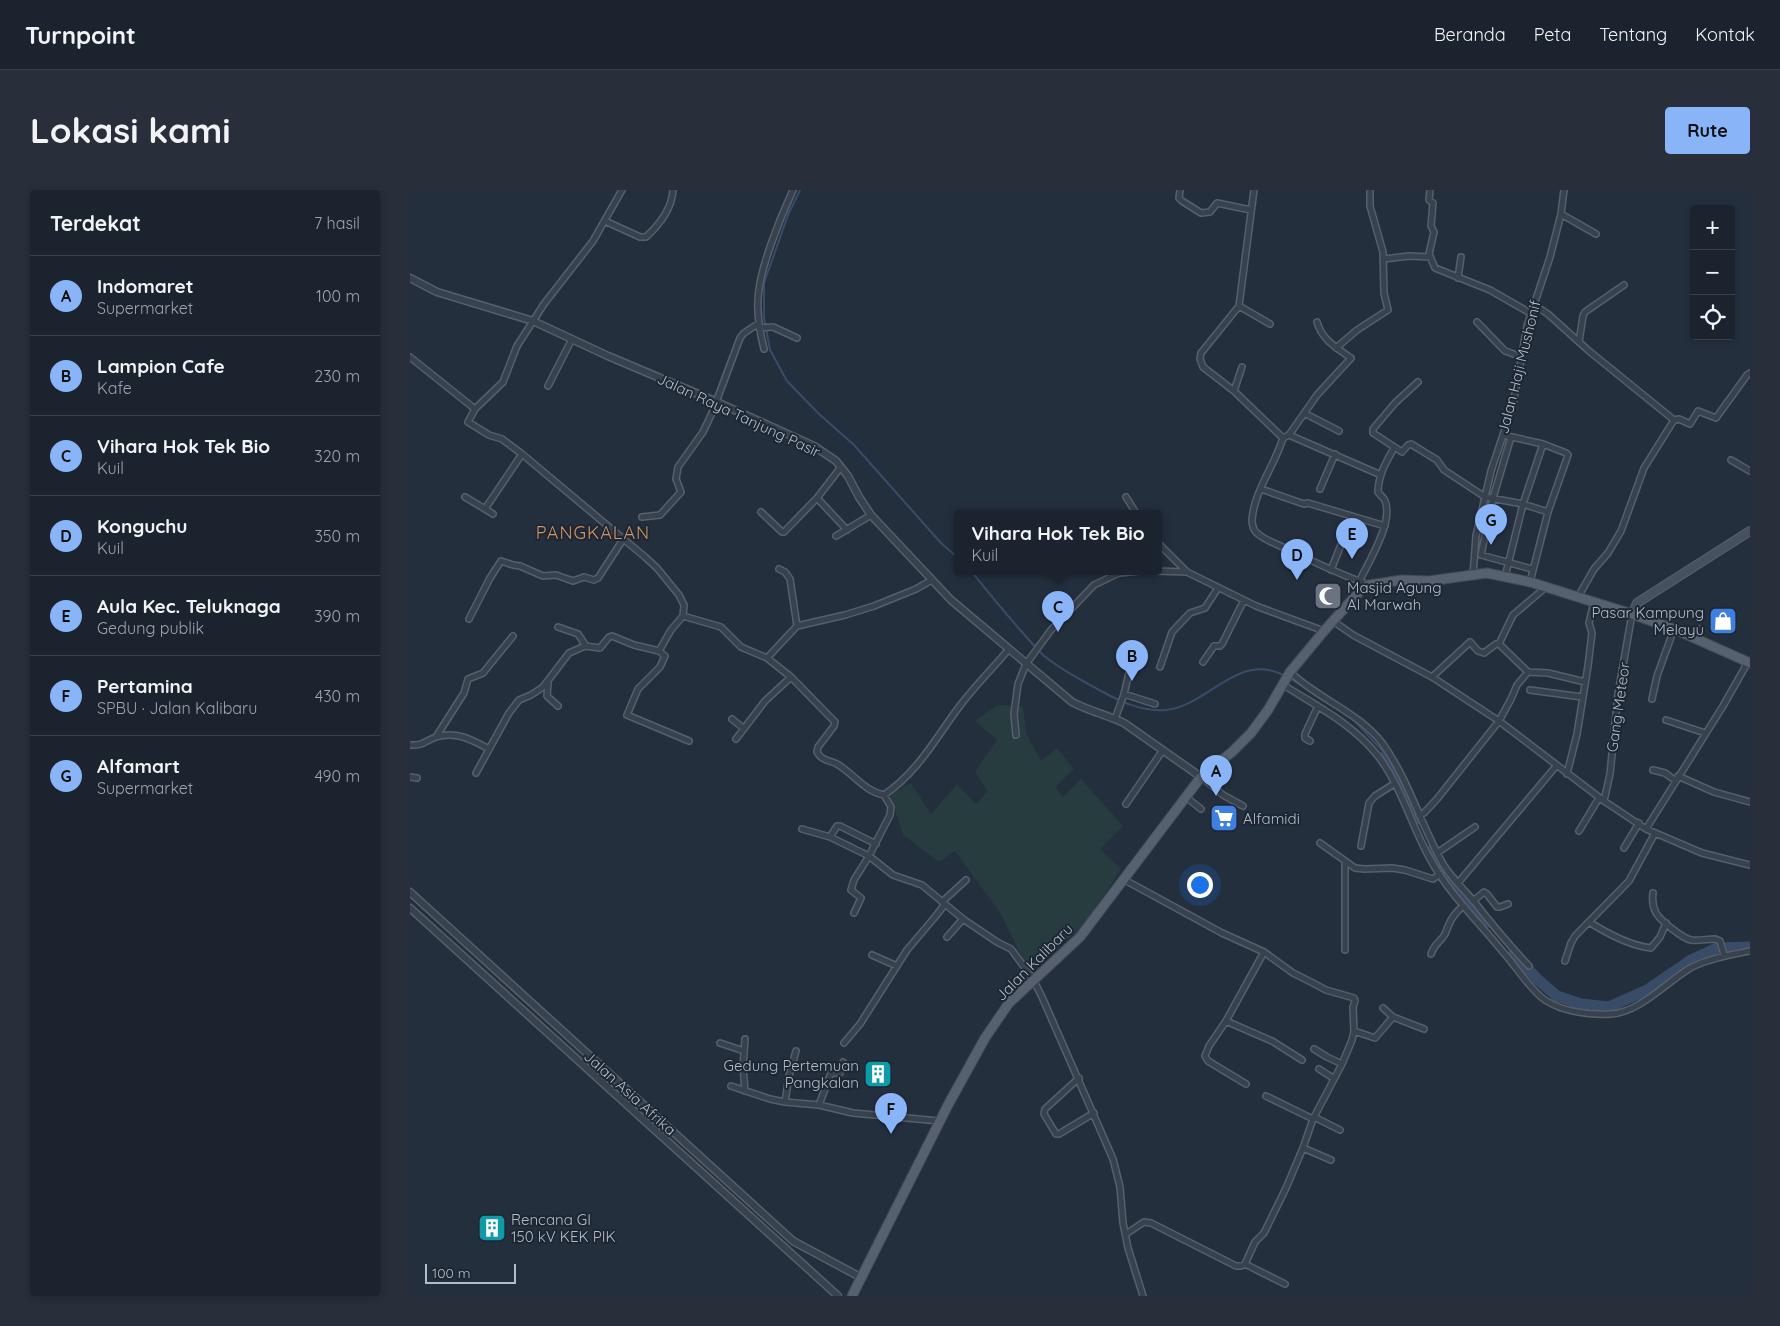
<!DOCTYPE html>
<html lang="id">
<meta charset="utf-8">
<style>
:root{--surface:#1b232e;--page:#282f3a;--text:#f1f3f6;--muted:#a0a4aa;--line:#39404a;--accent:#8ab4f8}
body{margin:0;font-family:Quicksand,sans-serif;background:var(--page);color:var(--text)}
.controls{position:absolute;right:15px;top:15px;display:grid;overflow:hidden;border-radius:5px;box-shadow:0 2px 8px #0003}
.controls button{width:45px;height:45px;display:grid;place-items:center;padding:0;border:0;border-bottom:1px solid var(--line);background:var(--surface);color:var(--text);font:25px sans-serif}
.scale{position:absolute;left:15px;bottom:12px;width:91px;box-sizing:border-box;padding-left:5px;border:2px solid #b4bcc9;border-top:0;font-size:14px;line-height:18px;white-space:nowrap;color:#b4bcc9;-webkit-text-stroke:4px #1d2633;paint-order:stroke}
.you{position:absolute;left:789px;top:694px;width:18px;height:18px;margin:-12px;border:4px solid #fff;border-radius:50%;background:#1a73e8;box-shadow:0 0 0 8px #1a73e833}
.badge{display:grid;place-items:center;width:32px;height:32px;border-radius:50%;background:var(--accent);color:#111;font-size:16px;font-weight:700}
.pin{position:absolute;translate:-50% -41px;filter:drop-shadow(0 1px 2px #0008)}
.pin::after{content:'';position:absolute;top:26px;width:18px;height:15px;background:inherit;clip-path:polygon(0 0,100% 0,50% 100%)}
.popup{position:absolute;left:544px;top:320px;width:208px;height:65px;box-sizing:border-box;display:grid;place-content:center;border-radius:5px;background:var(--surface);filter:drop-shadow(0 1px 4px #0005);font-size:16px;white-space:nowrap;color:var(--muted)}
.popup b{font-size:19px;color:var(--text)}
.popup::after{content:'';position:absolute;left:50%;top:100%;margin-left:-10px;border:10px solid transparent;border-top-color:var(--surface)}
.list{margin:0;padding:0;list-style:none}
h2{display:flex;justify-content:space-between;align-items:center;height:65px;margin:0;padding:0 20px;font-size:21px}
h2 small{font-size:16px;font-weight:400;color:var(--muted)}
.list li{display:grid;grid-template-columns:32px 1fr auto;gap:15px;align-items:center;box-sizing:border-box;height:80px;padding:0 20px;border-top:1px solid var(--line)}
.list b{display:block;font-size:19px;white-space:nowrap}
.list p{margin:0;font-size:16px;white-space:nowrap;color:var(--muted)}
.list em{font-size:16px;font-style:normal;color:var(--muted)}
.icon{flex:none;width:28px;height:28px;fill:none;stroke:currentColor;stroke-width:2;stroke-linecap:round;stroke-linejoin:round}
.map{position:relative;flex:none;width:1340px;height:1106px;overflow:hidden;border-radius:5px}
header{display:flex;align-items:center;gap:30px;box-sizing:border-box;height:70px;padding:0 25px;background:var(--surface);border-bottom:1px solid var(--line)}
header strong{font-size:24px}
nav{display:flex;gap:28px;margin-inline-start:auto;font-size:18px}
.intro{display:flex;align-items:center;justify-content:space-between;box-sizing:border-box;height:120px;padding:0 30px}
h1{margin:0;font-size:35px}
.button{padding:12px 22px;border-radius:5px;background:var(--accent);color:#111;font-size:18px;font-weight:700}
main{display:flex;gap:30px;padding:0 30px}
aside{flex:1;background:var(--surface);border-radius:5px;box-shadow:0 2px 8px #0003}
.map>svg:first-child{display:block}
.green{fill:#263c3f}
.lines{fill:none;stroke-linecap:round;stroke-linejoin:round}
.stream{stroke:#394c67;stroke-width:2}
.river{stroke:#394c67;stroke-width:11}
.minor-casing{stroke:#565f6c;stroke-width:8}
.tertiary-casing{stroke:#565f6c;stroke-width:9}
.secondary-casing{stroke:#565f6c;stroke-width:10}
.primary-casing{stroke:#414a57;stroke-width:11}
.minor{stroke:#38414e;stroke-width:5}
.tertiary{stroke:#38414e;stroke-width:6}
.secondary{stroke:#465061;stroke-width:8}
.primary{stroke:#56606e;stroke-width:9}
.labels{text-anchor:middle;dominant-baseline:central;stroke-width:4;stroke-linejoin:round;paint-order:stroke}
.street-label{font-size:15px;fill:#b4bcc9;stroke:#1d2633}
.poi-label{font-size:15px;fill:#b4bcc9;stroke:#1d2633;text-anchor:start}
.quarter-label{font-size:18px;letter-spacing:1px;fill:#d59563;stroke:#1d2633}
</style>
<header>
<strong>Turnpoint</strong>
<nav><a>Beranda</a><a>Peta</a><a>Tentang</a><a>Kontak</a></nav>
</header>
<div class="intro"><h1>Lokasi kami</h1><a class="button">Rute</a></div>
<main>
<aside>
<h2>Terdekat<small>7 hasil</small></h2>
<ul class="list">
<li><span class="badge">A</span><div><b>Indomaret</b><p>Supermarket</p></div><em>100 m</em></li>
<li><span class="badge">B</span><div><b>Lampion Cafe</b><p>Kafe</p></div><em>230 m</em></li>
<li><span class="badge">C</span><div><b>Vihara Hok Tek Bio</b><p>Kuil</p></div><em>320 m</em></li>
<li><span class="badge">D</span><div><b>Konguchu</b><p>Kuil</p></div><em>350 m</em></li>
<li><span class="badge">E</span><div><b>Aula Kec. Teluknaga</b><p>Gedung publik</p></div><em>390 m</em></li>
<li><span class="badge">F</span><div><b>Pertamina</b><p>SPBU · Jalan Kalibaru</p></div><em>430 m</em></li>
<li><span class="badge">G</span><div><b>Alfamart</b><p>Supermarket</p></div><em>490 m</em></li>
</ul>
</aside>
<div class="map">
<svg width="1340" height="1106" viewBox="0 0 1340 1106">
<rect width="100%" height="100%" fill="#242f3e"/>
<!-- green -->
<path class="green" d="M 587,515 L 613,516 L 616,543 L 631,571 L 647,558 L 664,579 L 645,597 L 653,607 L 671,589 L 713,636 L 690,659 L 711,679 L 675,734 L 619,783 L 591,724 L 545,661 L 529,672 L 493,645 L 480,605 L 501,593 L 521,624 L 547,594 L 566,614 L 578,601 L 565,582 L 587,550 L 565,531 Z"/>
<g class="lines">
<!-- stream -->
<path class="stream" d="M 390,0 L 378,25 L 354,93 L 354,128 L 360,160 L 377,191 L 409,224 L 444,255 L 531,353 L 548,368
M 561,381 C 578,402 594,422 612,442 C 619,450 626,458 633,465 C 651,480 671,490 691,501 C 711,512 733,522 756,520 C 798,516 829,460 875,486
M 879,488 L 894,497
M 942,528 L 976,565"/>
<!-- river -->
<path class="river" d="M 976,565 L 1009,629
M 1023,659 L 1031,675 L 1078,732
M 1104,763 L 1127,789 L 1147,806 L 1171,814 L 1199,817 L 1237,800 L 1281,770 L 1307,758 L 1340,757"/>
<defs>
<path id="minor" d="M 770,0 L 769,8 L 772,11 L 791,23 L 800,22 L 807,13 L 841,20
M 844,0 L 829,116 L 791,163 L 790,169 L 793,177 L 824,201 L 873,248
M 1020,0 L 1019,10 L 1023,13 L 1021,36 L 1024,42 L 1019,64 L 1025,78 L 1080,100 L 1120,123
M 1151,24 L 1186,44
M 195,31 L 230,47 L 236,47 C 249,35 262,19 263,0
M 974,69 L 999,66 L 1020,67
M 1048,88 L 1051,67
M 1123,114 L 1138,124 L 1179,161 L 1264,230 L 1269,229 L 1280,234 L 1288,221 L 1306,228 L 1337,185 L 1340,183
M 829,116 L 860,134
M 907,132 C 912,150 927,158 941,168 L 907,205 L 879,245 L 873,248 C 865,275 844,301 842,330 C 842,335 844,341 848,344 C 855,350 866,354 875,358 C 903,372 930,384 959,395
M 1067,132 L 1095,161 L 1112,167
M 349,138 L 363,137 L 387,148
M 1169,152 L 1173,126 L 1175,122 L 1214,95
M 926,158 L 947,140 L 978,120 L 974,103 L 973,62 L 960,16 L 960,0
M 354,159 C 350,143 347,126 348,109 C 349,80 370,28 383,0
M 0,167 L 65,219
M 1008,192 L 985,213 L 963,239 L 963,243 L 992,262 L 998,255 L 1001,254 L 1027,270 L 1034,280 L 1075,307 L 1113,314 L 1138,322
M 138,196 L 162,149
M 824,201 L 832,177
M 896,224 L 929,241
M 879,245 L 971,285
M 1093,245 L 1133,254 L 1156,263 L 1158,265 L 1138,322 L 1120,392
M 1101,247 L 1083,308 L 1071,365 L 1122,379
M 1321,270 L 1340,281
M 851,299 L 894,314 L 898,313 L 975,336
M 910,299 L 925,264
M 55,307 L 75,319 L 112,264
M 716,307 L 726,323
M 407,308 L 437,340
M 75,319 L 83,324
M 351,322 L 372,342 L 374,342 L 407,308 L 431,277
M 232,327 L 250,325 L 271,302 L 266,289 L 268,277 L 293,242 L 302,223 L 330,148 L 334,143 L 349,133
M 426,346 L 461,325
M 748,353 L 777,382 L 846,416 L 914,441
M 369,379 L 375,382 L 380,389 L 387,436
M 921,380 L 934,347
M 744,381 L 777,382
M 1063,385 L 1066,346 L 1081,281 L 1103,215 L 1117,136 L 1140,67 L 1151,24 L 1154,0
M 1095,387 L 1113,314 L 1133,254
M 949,392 C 958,373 984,332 975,311 C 974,308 970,305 968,302 C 968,286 976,272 984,258
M 1168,407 L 1184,379 L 1198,363 L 1211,341 L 1234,278 L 1264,230
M 273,426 L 311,437 L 331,457 L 357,468 L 381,487 L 425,532 L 424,536 L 408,557 L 407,562 C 412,571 419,570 427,574 C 444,584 454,601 474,605
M 59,429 L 80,388 L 91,371 L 103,375 L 110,376 L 133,386 L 146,385 L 163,391 L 174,387 L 184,390 L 188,388 L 214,348
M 923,431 L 943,445 L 1022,487 L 1089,531 L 1194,611 L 1236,639 L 1292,663 L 1340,675
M 148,437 L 168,444 L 176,456
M 1283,448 L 1290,439
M 1089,454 L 1103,425 L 1136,397
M 249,461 L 255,466 L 250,477 L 228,499 L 217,525 L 279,551
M 357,468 L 387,436 L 435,425 L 464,416 L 506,399 L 522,390
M 793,472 L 804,456 L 810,456 L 812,454 L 834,410
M 750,477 L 762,442 L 780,423 L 795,418 L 808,398
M 880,482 C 908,509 949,522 973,554 C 999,591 1011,635 1033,674 C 1040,686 1052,698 1062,709 C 1080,732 1099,755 1119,776
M 1022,487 L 1060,452 L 1068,461 L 1074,463 L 1086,454 L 1089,454 L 1118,482 L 1138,483 L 1175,492
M 138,493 L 137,506 L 148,516
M 872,494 C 906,516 942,533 968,566 C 991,596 1001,634 1019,667 C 1038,703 1068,731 1093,762 C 1105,775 1121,801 1135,810 C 1153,822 1180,825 1201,824 C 1231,822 1257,791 1282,777 C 1301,768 1320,765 1340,761
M 1120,500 L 1172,507
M 714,504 L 745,514
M 1242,509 L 1247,486 L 1264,439
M 322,529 L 334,539
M 705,529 L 714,504 L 719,483
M 1256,530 L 1295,543
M 606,545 L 604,524 L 608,494 L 616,474 L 641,440 L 684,395 L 709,383 L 730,381
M 26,547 L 54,503 L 58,489 L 73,483 L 103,446
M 326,549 L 355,511 L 381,487
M 900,551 L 895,548 L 895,544 L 908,516
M 0,555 C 13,556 15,551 26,547 C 47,541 62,550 79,559
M 1243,580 L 1255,583 L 1266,591
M 66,583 L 99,523 L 109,510 L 121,505 L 133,497 L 159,463 L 175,456 L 190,458 L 199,447 L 202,446 L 224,455 L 249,461 L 261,440 L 273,426 L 274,415 L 269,405 L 247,378 L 235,367 L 112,264 L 92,249 L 79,245 L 58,232 L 65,219 L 93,192 L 107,156 L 134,114 L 183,51 L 212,0
M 1157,584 L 1167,544 L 1178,476 L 1182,443 L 1179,433 L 1184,412
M 1268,586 L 1304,602 L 1340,612
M 0,587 L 7,588
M 791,587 L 813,605 L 833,616
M 776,607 L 791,619
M 1194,611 L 1200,584 L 1208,504 L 1222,424
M 716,614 L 753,560
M 1009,625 L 1014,623 L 1027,609 L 1089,531 L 1101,509 L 1107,495 L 1118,482
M 392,639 L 420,647 L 459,666 L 483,685 L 512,695 L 553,729 L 587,752 L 601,759 L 623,789 L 632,807 L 703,969 L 710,997 L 713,1033 L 718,1058 L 733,1106
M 1236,639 L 1313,516 L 1338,472
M 1169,641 L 1189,608
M 420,647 L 427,636 L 430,636 L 466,654
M 910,653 L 945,678 L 954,679 L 982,678 L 995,680 L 1023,689 L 1030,684
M 951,656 L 959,613 L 965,606 L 984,594
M 1214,658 L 1229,633
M 1027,663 L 1065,637
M 935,672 L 935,760
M 713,689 L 812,743 L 854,762 L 883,783 L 901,792 L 916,800 L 944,808 L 945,811 L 943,817 L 944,841 L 942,850 L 932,874 L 903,929 L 893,958 L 876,998 L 854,1043 L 845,1052 L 835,1074 L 831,1076 L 826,1076 L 741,1033 L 734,1032 L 716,1044
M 1048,693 L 1147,575
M 1243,703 C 1242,710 1243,717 1246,723 C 1251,731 1272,748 1281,750 C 1288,751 1298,749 1305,749 L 1310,751 L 1314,765
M 1063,711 L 1074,702 L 1077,704 L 1087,717 L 1090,717 L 1098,714
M 532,712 L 556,690
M 444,723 L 451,708 L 441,700 L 444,690 L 459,666 L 480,625 L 481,617 L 474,605 C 508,582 525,549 549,517 C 564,497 583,478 599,459
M 1179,732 C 1195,742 1221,756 1241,758 L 1250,747 L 1256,733
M 537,747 L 553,729
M 1021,764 C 1025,752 1031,752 1035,744 C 1040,731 1042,726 1053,716
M 462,765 L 487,776
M 1155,771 L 1161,753 L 1165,746 L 1219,691 L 1245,643
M 973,818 L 983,827 L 1014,839
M 816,831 L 862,851 L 892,870
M 944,841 L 965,848 L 983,827
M 310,853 L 334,861
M 434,853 L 450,834 L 497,760 L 525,727 L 535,714
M 904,859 L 917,867 L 932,874
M 909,879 L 923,888
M 669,888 L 635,919 L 634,924 L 646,944 L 649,944 L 684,923
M 836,894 L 798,871 L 795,866 L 799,856 L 816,831 L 854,762
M 321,896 L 360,909 L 375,912 L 409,915 L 443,923 L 529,931
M 335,901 L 333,877 L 335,849
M 856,906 L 903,929
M 375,912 L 379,886 L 386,861
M 409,915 L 421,883 L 430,883 L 433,872
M 904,927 L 930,940
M 893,958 L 921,970
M 835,1074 L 875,1094"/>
<path id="tertiary" d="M 0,88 L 27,102 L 123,131 L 198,166 L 307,212 L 404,256 L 426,271 L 438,286 L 449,307 L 461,325 L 541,410 L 662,512 C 679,521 697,525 714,533 L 791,587
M 0,702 L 383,1051 L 452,1088
M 0,718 L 428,1106"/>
<path id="secondary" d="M 1222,424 L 1227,413 L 1340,341"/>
<path id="primary" d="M 442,1106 L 538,915 L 575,848 L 599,813 L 670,747 L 791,587 L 822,562 L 841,543 L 858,520 L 880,482 L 914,441 L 950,401 L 959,395 L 992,390 L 1019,391 L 1077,383 L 1120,392 L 1222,424 L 1264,439 L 1340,473"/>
</defs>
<!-- minor casing -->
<use href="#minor" class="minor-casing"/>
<!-- tertiary casing -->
<use href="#tertiary" class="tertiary-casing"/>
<!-- secondary casing -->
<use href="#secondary" class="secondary-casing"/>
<!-- primary casing -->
<use href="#primary" class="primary-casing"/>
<!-- minor -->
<use href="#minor" class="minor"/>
<!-- tertiary -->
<use href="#tertiary" class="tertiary"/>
<!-- secondary -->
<use href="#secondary" class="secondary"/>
<!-- primary -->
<use href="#primary" class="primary"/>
</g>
<!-- icons -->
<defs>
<symbol id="mosque-square" viewBox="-11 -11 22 22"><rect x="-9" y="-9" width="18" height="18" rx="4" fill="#6b7280" stroke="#1d2633"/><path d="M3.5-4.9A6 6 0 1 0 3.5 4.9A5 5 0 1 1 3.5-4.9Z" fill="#fff"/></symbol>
<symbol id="shop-square" viewBox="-11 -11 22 22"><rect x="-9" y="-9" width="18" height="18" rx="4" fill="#3f7fe0" stroke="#1d2633"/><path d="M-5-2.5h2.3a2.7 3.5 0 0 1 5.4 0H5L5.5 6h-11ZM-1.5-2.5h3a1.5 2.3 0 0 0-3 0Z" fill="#fff"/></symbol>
<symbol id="supermarket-square" viewBox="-11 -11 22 22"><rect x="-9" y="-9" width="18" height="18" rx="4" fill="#3f7fe0" stroke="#1d2633"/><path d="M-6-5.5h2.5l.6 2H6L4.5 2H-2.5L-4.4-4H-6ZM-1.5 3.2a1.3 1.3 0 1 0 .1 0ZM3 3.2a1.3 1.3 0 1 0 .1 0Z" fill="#fff"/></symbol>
<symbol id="building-square" viewBox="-11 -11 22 22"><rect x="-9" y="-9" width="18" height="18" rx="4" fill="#0f9aa8" stroke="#1d2633"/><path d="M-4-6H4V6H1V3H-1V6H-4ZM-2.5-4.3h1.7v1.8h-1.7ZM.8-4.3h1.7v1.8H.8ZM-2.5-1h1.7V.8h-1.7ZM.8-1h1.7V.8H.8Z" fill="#fff"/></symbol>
</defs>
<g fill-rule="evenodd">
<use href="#mosque-square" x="902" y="390" width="32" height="32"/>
<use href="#shop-square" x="1297" y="415" width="32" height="32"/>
<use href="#supermarket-square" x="798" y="612" width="32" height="32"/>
<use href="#building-square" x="452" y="868" width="32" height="32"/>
<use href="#building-square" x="66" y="1022" width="32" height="32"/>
</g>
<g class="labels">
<!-- street labels -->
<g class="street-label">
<text transform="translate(1109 177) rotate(-76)">Jalan Haji Mushonif</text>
<text transform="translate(329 225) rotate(25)">Jalan Raya Tanjung Pasir</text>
<text transform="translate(1208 517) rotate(-82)">Gang Meteor</text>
<text transform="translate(624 772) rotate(-45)">Jalan Kalibaru</text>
<text transform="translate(220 903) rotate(42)">Jalan Asia Afrika</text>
</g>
<!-- poi labels -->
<g class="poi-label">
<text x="937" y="397">Masjid Agung<tspan x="937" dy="17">Al Marwah</tspan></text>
<text x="1294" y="422" text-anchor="end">Pasar Kampung<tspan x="1294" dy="17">Melayu</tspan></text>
<text x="833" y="628">Alfamidi</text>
<text x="449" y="875" text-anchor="end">Gedung Pertemuan<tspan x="449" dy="17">Pangkalan</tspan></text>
<text x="101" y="1029">Rencana GI<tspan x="101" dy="17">150 kV KEK PIK</tspan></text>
</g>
<!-- quarter labels -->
<g class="quarter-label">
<text x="183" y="342">PANGKALAN</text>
</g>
</g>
</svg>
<div class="controls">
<button>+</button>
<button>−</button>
<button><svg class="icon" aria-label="locate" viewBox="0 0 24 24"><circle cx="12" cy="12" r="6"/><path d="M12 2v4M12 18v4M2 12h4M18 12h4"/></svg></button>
</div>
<div class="scale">100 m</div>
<div class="you"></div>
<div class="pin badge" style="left:806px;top:606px">A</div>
<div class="pin badge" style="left:722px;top:491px">B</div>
<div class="pin badge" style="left:648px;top:442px">C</div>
<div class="popup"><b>Vihara Hok Tek Bio</b>Kuil</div>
<div class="pin badge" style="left:887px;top:390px">D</div>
<div class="pin badge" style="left:942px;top:369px">E</div>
<div class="pin badge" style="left:481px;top:944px">F</div>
<div class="pin badge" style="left:1081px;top:355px">G</div>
</div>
</main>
